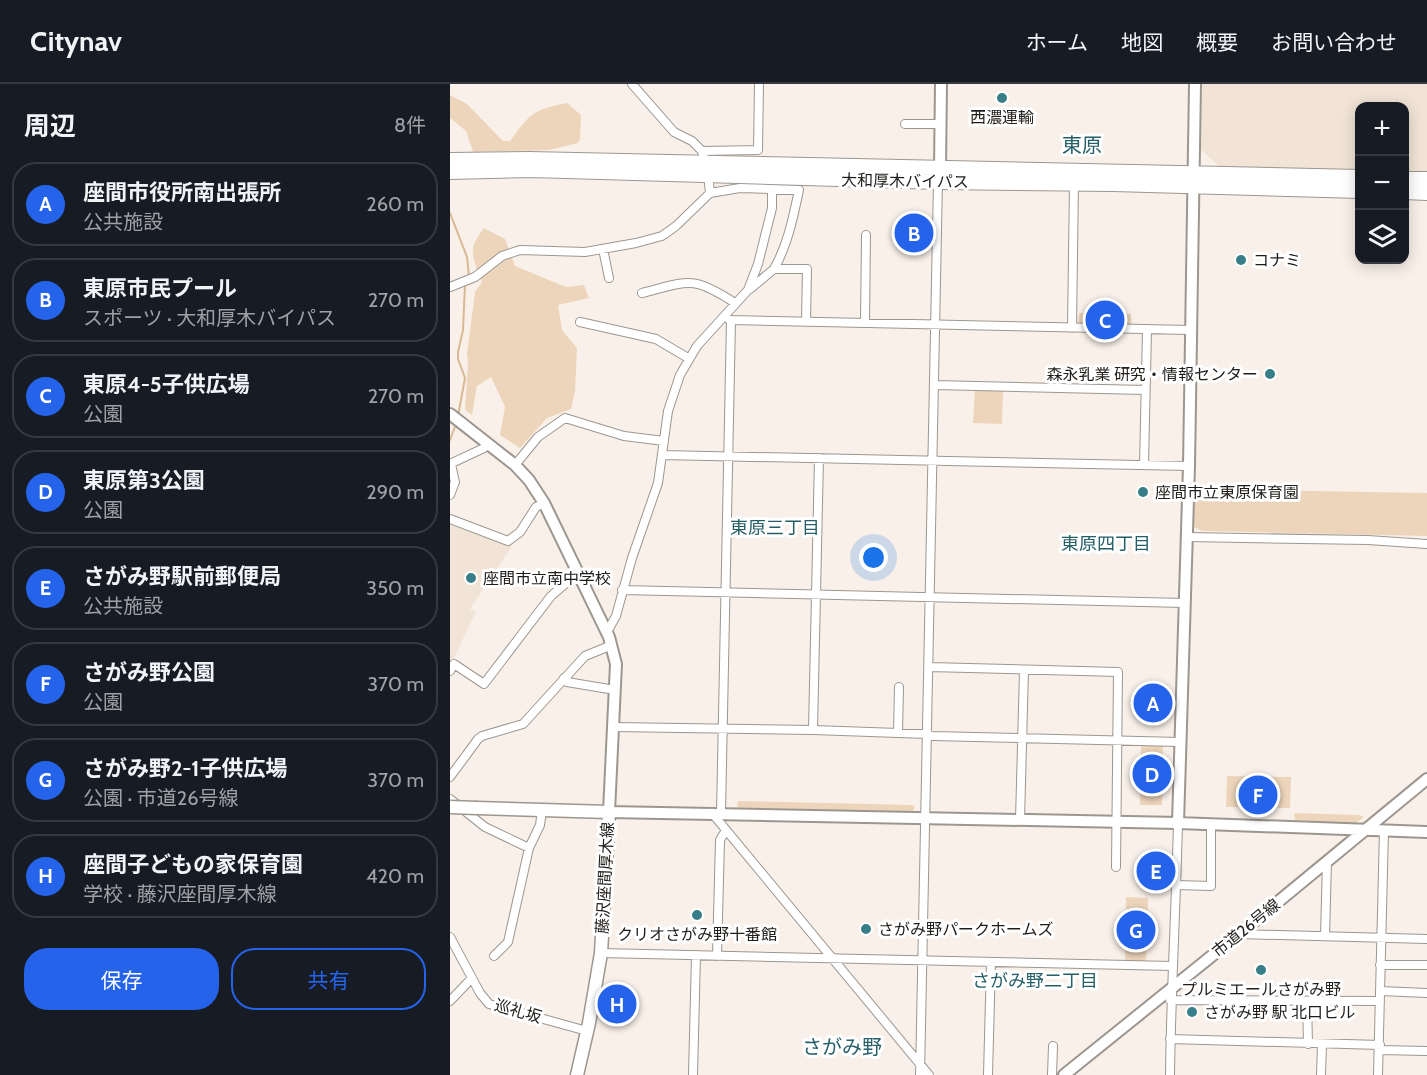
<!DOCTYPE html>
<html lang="ja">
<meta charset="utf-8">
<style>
:root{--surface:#171b24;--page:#20242c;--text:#f1f3f6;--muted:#9ea1a6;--line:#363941;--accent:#2563eb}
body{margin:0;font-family:Cabin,"Noto Sans JP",sans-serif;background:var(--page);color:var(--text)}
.controls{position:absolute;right:18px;top:18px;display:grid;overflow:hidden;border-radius:12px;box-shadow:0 3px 15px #0003}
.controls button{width:54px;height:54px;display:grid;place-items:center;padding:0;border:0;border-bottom:2px solid var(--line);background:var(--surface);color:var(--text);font:30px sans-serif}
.you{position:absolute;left:424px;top:474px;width:21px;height:21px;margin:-15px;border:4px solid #fff;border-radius:50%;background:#1a73e8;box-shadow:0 0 0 9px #1a73e833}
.badge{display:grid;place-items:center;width:39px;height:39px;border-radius:50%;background:var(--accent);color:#fff;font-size:20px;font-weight:700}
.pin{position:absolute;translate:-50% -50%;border:3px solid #fff;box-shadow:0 2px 6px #0006}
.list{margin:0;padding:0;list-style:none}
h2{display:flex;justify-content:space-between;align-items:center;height:78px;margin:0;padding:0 24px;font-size:26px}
h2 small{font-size:20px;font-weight:400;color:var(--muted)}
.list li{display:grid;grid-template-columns:39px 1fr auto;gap:18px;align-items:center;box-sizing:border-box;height:84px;margin:0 12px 12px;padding:0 12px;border:2px solid var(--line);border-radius:24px}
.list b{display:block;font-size:22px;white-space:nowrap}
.list p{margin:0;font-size:20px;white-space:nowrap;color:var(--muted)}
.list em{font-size:20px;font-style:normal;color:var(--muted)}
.actions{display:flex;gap:12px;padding:18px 24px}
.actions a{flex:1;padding:14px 0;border:2px solid var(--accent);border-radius:24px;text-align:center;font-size:21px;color:var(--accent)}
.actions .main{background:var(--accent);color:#fff}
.icon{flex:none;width:33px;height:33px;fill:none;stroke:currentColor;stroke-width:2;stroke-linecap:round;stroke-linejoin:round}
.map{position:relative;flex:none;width:977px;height:991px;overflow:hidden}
header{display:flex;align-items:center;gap:36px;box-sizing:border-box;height:84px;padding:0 30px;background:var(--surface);border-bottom:2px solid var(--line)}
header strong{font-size:28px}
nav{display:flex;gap:33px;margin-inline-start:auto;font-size:21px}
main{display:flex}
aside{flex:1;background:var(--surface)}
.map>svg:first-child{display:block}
.built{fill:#f1e4d6}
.green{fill:#edd5bb}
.water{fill:#d8b894}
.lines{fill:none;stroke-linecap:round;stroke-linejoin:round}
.stream{stroke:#d8b894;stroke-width:2}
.street-casing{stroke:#9d968f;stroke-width:10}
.secondary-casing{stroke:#9d968f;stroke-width:14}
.primary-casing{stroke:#9d968f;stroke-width:15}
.highway-casing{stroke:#9d968f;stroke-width:16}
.street{stroke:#fff;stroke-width:8}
.secondary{stroke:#fff;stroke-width:10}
.primary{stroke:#fff;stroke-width:12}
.highway{stroke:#fff;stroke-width:14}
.primary-bridge-casing{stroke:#9d968f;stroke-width:15;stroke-linecap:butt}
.primary-bridge{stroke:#fff;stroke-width:12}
.poi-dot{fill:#377e88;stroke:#fff;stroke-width:2}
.labels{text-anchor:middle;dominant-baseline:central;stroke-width:6;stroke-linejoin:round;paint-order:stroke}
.poi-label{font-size:16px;fill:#1f1c19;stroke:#fff;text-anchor:start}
.street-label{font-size:16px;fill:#1f1c19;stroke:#fff}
.neighbourhood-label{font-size:18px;fill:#265f67;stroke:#fff}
.quarter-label{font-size:20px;fill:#265f67;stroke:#fff}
</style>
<header>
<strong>Citynav</strong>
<nav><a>ホーム</a><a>地図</a><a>概要</a><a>お問い合わせ</a></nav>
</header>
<main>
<aside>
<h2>周辺<small>8件</small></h2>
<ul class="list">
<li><span class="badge">A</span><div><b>座間市役所南出張所</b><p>公共施設</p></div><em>260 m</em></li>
<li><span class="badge">B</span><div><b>東原市民プール</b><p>スポーツ · 大和厚木バイパス</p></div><em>270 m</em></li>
<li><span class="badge">C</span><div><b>東原4-5子供広場</b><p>公園</p></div><em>270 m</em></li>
<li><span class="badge">D</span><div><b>東原第3公園</b><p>公園</p></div><em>290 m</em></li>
<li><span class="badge">E</span><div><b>さがみ野駅前郵便局</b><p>公共施設</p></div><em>350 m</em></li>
<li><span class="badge">F</span><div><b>さがみ野公園</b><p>公園</p></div><em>370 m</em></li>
<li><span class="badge">G</span><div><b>さがみ野2-1子供広場</b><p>公園 · 市道26号線</p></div><em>370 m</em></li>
<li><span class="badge">H</span><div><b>座間子どもの家保育園</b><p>学校 · 藤沢座間厚木線</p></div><em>420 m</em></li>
</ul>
<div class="actions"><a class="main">保存</a><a>共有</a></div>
</aside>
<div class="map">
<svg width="977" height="991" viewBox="0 0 977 991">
<rect width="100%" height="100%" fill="#f9f1e9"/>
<!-- built -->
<path class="built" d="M 752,0 L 977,0 L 977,87 L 955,87 L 954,22 L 910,22 L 909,86 L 770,83 L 751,66 Z
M 0,438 L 62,462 L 20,525 L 26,528 L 0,582 Z"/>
<!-- green -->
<path class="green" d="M 0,11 L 17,20 L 53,57 L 60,57 C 81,29 82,26 117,19 L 131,31 L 130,55 L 128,59 L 99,66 L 23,68 L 16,47 L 0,34 Z
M 34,144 L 55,155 L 65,182 L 116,203 L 134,201 L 139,214 L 108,221 L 112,246 L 127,264 L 125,308 L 121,325 L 97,334 L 70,364 L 50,351 L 55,323 L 41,293 L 27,302 L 22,331 L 15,326 L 18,278 L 17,270 L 25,208 L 32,198 C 23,172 16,167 34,144 Z
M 629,229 L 681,230 L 681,241 L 628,241 Z
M 525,305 L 553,307 L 552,340 L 523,339 Z
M 744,405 L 977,409 L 977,452 L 752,447 L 744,443 Z
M 691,660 L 713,660 L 712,721 L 690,721 Z
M 777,692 L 841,693 L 840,724 L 776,723 Z
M 289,717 L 462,721 L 465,723 L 462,728 L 311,725 L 288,724 L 287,719 Z
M 844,729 L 908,731 L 913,732 L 913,734 L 904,740 L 845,736 Z
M 676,813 L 698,814 L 696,878 L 675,878 Z
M 859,900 L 875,900 L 875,914 L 859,914 Z"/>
<!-- water -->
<path class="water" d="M 455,133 L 474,133 L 474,165 L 455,165 Z"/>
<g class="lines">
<!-- stream -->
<path class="stream" d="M 0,129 L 17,173 L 19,192
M 8,332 L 15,294 L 8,275 L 8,268 L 13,246 L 15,200
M 0,356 L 6,340"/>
<defs>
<path id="street" d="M 182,0 L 224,48 L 242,57 L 252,67 L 258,90 L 260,109
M 455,40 L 490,40
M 252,67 L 308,66 L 309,0
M 153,165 L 159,194
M 0,203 L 25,193 L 52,172 L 70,166 L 135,168 L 186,159 L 212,152 L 226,142 L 260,109 L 290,104 L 349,106 C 343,134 338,160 324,185
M 300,205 L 324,185 L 357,185 L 356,238
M 192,209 C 239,197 242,191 285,219
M 277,234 L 281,236 L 740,246
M 130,238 L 206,255 L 238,274
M 415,239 L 416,151
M 622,244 L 624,99
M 485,301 L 695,306
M 212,371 L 739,382
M 0,380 L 34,364 L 39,360
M 65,381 L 88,353 L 115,334 L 174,352 L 214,357
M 694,381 L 697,246
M 0,411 L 5,398 L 1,380
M 0,435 L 58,457 L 70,448 L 86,423 L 94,419
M 737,453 L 918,456 L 977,460
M 172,506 L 735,519
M 157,548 L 166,532 L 182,474 L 208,399 L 218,327 L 230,291 L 247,262 L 298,206 L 308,180 L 322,124 L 322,105
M 479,583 L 668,588 L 666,783
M 0,587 L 4,580 L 34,600 L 101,512 L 128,489
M 114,594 L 117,598 L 165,606
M 163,643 L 363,646 L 477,650 L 482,652 L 730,658
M 363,646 L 369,374
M 448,649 L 449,603
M 0,693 L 28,655 L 32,652 L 73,640 L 135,572 L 162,561
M 0,715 L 35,743 L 79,764
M 262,729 L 479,991
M 271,729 L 281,236
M 570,736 L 574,586
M 726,801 L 761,802 L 761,740
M 789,850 L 977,855
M 875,852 L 877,777
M 0,853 L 30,909 L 39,920 L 137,947
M 151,869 L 723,882
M 44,872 L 58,858 L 79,764 L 90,741 L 92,726
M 267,872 L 270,756 L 276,746
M 930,881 L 977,881
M 930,907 L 977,909
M 720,916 L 930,917
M 0,917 L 22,894
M 857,917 L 858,960
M 720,955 L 930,961
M 929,966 L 977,967
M 243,991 L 246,871
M 470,991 L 488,98
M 538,991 L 541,878
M 602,991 L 603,962
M 720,991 C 721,907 726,823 728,739
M 871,991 L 872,960
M 928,991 L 934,746"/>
<path id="secondary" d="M 490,84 L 491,0
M 0,330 L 65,381 L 79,396 L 94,419 L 159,553 L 166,580 L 159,728 L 728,739 L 977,748
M 728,739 L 739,382 L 745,0
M 614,991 L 789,850 L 977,695"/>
<path id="primary" d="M 27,724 L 159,728 L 151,869 L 139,939 L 127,991"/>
<path id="highway" d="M 0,76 L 79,75 L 910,93
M 0,88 L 81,86 L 488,98 L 663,100 L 910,107
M 954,95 L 977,95
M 954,108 L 977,109"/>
</defs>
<!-- street casing -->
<use href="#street" class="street-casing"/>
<!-- secondary casing -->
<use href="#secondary" class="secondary-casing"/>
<!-- primary casing -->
<use href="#primary" class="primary-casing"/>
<!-- highway casing -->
<use href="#highway" class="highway-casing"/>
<!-- street -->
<use href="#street" class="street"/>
<!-- secondary -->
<use href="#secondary" class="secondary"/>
<!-- primary -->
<use href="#primary" class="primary"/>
<!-- highway -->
<use href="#highway" class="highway"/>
<defs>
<path id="primary-bridge" d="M 0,723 L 27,724"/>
</defs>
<!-- primary-bridge casing -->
<use href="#primary-bridge" class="primary-bridge-casing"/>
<!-- primary-bridge -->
<use href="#primary-bridge" class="primary-bridge"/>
</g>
<!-- markers -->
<g class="poi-dot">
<circle cx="552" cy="14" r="6"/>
<circle cx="791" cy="176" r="6"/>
<circle cx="820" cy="290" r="6"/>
<circle cx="693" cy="408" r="6"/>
<circle cx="21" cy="494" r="6"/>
<circle cx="247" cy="831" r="6"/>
<circle cx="416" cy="845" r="6"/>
<circle cx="811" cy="886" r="6"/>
<circle cx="742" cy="928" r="6"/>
</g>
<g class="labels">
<!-- poi labels -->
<g class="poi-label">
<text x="552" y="33" text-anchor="middle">西濃運輸</text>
<text x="803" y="176">コナミ</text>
<text x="808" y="290" text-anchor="end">森永乳業 研究・情報センター</text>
<text x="705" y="408">座間市立東原保育園</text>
<text x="33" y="494">座間市立南中学校</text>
<text x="428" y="845">さがみ野パークホームズ</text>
<text x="247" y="850" text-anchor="middle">クリオさがみ野十番館</text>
<text x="811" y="905" text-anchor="middle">プルミエールさがみ野</text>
<text x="754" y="928">さがみ野 駅 北口ビル</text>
</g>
<!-- street labels -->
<g class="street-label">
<text transform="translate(455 97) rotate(1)">大和厚木バイパス</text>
<text transform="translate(155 794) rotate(-87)">藤沢座間厚木線</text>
<text transform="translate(796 844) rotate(-39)">市道26号線</text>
<text transform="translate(68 927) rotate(16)">巡礼坂</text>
</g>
<!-- neighbourhood labels -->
<g class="neighbourhood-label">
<text x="325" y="444">東原三丁目</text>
<text x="656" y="460">東原四丁目</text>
<text x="585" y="897">さがみ野二丁目</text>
</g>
<!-- quarter labels -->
<g class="quarter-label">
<text x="632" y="61">東原</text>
<text x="392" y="963">さがみ野</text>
</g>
</g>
</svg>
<div class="controls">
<button>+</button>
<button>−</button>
<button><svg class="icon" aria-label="layers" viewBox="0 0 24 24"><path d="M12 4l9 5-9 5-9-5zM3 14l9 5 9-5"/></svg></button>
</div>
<div class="you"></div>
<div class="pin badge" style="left:703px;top:619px">A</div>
<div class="pin badge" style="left:464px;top:149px">B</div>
<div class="pin badge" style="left:655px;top:236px">C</div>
<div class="pin badge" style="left:702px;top:690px">D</div>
<div class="pin badge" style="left:706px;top:787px">E</div>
<div class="pin badge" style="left:808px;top:711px">F</div>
<div class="pin badge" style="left:686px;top:846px">G</div>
<div class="pin badge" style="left:167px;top:920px">H</div>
</div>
</main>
